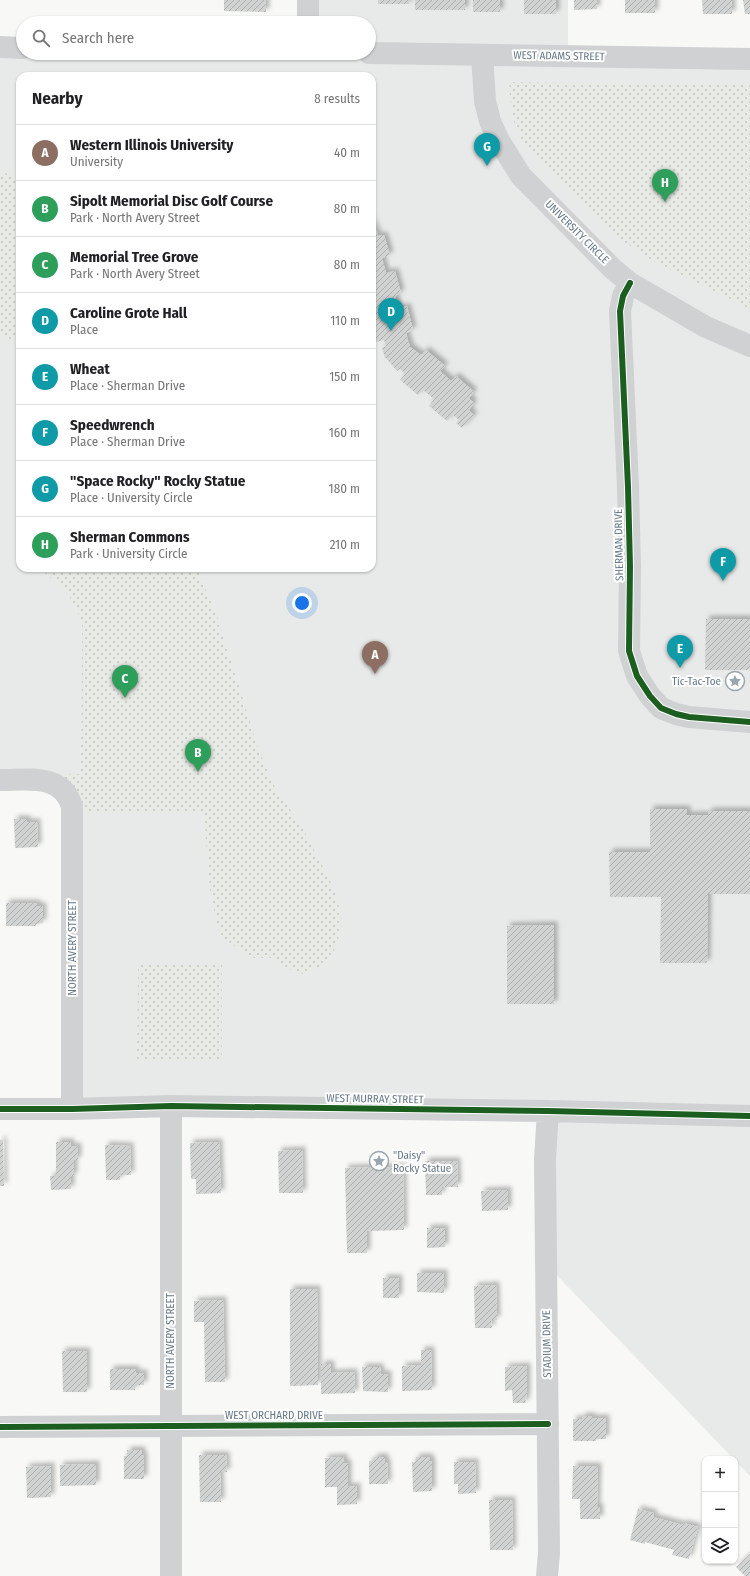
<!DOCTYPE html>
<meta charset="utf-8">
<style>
:root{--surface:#fff;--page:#f6f6f6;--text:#202124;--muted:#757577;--line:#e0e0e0;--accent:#565c63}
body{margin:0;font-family:"Fira Sans Condensed",sans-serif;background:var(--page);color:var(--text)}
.controls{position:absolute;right:12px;bottom:12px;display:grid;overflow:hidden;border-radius:8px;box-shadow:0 1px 3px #0004}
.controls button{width:36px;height:36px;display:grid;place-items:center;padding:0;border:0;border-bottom:1px solid var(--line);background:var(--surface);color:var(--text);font:20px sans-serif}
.you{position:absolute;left:302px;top:603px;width:14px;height:14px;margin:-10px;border:3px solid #fff;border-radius:50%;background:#1a73e8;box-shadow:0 0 0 6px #1a73e833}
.badge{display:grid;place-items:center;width:26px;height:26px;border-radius:50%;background:var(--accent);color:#fff;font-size:13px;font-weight:700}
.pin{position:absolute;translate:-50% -33px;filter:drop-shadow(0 1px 2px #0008)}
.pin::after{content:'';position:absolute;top:21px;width:14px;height:12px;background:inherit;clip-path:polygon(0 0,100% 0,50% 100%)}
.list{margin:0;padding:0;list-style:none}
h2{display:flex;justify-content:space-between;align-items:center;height:52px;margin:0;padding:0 16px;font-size:17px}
h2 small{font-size:13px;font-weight:400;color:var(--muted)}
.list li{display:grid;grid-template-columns:26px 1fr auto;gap:12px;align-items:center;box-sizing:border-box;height:56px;padding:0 16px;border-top:1px solid var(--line)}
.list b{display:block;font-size:15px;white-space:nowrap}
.list p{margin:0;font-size:13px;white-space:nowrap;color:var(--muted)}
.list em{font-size:13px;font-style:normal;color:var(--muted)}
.icon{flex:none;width:22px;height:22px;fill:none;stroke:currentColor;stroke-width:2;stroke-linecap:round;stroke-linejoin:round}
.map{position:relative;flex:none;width:750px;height:1576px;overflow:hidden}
.search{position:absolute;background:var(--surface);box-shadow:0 1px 3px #0004;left:16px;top:16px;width:360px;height:44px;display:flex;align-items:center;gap:10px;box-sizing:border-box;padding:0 14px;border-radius:22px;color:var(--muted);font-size:15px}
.panel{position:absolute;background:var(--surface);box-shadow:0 1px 3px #0004;left:16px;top:72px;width:360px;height:500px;border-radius:12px}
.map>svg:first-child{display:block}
.built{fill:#e8eae9;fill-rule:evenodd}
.park{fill:url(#park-dots)}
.building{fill:url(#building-hatch);filter:url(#shadow)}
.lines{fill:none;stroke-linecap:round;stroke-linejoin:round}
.minor{stroke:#cfd1d2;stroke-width:22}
.cycleway-casing{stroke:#fff;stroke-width:8}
.cycleway{stroke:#1b5e20;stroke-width:6}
.labels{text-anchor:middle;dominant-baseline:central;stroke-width:4;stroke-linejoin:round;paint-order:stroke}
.street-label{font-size:11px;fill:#667888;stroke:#fff}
.poi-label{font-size:11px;fill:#667888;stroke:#fff;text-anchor:end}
</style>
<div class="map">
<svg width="750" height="1576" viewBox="0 0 750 1576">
<defs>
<pattern id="park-dots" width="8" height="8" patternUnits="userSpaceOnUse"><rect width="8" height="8" fill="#e8ebe5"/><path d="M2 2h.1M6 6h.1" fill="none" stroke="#c0c3bf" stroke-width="1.8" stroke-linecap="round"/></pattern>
<pattern id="building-hatch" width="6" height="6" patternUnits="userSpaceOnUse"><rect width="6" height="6" fill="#d1d3d3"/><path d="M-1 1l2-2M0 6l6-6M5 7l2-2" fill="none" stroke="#adb0b1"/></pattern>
<filter id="shadow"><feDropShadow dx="3.5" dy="-3.5" stdDeviation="2" flood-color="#0004"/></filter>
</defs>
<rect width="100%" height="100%" fill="#f8f8f7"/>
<!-- built -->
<path class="built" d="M 308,0 L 568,0 L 568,55 L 750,59 L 750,1476 L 546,1264 L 548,1111 L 72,1109 L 63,789 L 0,780 L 0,47 L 23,53 L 369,53 L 369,23 L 308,23 ZM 20,76 L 372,76 L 372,568 L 20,568 Z"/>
<!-- park -->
<path class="park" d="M 509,82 L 750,85 L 750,309 L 651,260 L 627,244 L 592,214 L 532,153 L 521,138 L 514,122 L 511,106 Z
M 0,172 L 20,176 L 20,342 L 0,336 Z
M 45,568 L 197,568 L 218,619 L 258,748 L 275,788 L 301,825 L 335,891 L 341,914 L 342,923 L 336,947 L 330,958 L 322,965 L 304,974 L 297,973 L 286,967 L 277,959 L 270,958 L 253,958 L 220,936 L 210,891 L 204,813 L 72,813 L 63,789 L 63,775 L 81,774 L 82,626 C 77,600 64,589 44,572 Z
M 138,965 L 222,965 L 222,1061 L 137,1061 Z"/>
<!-- building -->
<path class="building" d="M 224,0 L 266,0 L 266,12 L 224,11 Z
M 378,0 L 409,0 L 409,4 L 378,4 Z
M 415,0 L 465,0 L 465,10 L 415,10 Z
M 473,0 L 500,0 L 500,12 L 473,12 Z
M 524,0 L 556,0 L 556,14 L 524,14 Z
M 574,0 L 597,0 L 597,9 L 574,10 Z
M 625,0 L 655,0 L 655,13 L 625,13 Z
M 702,0 L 732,0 L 732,14 L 703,14 Z
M 743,0 L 750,0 L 750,14 L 745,14 Z
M 372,220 L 378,236 L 384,235 L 390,255 L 382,258 L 386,273 L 395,271 L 401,293 L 395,296 L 399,309 L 407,306 L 413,330 L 406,333 L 410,347 L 421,355 L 426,350 L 445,366 L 440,371 L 451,381 L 456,376 L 474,392 L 469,398 L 474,403 L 469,410 L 474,416 L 462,428 L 456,423 L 459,420 L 453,415 L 447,421 L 429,406 L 434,399 L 423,390 L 418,395 L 400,380 L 405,374 L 400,369 L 397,371 L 386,358 L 385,358 L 382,348 L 386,346 L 384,340 L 376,342 L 372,329 L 372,318 L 376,316 L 372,304 Z
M 706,619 L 750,619 L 750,670 L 705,670 Z
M 650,809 L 687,809 L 687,815 L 709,815 L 708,811 L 750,811 L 750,894 L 708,894 L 707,963 L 660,963 L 661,897 L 610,897 L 609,852 L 650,852 Z
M 14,819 L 27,819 L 27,822 L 37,822 L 38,847 L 15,848 Z
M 6,903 L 37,903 L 37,906 L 43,906 L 43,923 L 36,924 L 36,926 L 6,926 Z
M 554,925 L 554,1004 L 507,1004 L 507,926 Z
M 0,1140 L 3,1140 L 4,1186 L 0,1186 Z
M 56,1142 L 71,1142 L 71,1147 L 78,1146 L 78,1160 L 74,1160 L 74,1176 L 71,1176 L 71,1189 L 51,1190 L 50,1176 L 56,1176 Z
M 219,1142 L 221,1193 L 196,1194 L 196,1179 L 191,1179 L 190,1143 Z
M 105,1145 L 130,1146 L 131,1175 L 120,1175 L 120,1180 L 106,1180 Z
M 302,1150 L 303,1193 L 279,1193 L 278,1151 Z
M 425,1161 L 457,1161 L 458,1187 L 442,1187 L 442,1195 L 426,1195 Z
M 403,1167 L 404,1230 L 367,1231 L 367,1253 L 347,1253 L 345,1168 Z
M 508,1190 L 508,1210 L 482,1211 L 481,1191 Z
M 427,1228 L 445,1228 L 445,1247 L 427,1248 Z
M 417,1273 L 444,1273 L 444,1293 L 417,1292 Z
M 383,1278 L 399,1278 L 399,1298 L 383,1298 Z
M 496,1285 L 497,1320 L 491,1320 L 492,1328 L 475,1328 L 474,1286 Z
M 290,1289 L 317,1289 L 318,1385 L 290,1386 Z
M 223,1300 L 225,1382 L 205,1382 L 204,1322 L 194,1322 L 194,1301 Z
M 421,1350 L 431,1350 L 432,1390 L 402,1391 L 402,1366 L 421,1365 Z
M 62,1351 L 87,1351 L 87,1392 L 63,1392 Z
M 321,1364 L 331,1364 L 331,1373 L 354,1372 L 355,1393 L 321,1394 Z
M 527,1366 L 527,1398 L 525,1397 L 526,1403 L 513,1403 L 512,1390 L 505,1391 L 505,1367 Z
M 362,1367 L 380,1367 L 381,1374 L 388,1374 L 388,1392 L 363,1391 Z
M 110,1369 L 136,1369 L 136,1373 L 144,1373 L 144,1385 L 135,1385 L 135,1390 L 110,1390 Z
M 582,1416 L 592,1416 L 592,1418 L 606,1418 L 606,1439 L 596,1439 L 596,1441 L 573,1441 L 573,1419 L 582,1419 Z
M 127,1450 L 142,1450 L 142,1455 L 144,1456 L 144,1479 L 124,1479 L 124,1456 L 127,1456 Z
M 199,1455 L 226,1455 L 227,1472 L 220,1472 L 221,1502 L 200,1502 Z
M 344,1457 L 344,1463 L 348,1463 L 348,1487 L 357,1486 L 357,1504 L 337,1505 L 337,1487 L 325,1487 L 325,1458 Z
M 374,1457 L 385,1457 L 385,1462 L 387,1462 L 388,1484 L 369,1484 L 369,1461 L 374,1461 Z
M 416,1457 L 430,1457 L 430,1461 L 432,1461 L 432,1491 L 413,1492 L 412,1462 L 416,1462 Z
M 454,1462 L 475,1462 L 476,1493 L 458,1494 L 458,1484 L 454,1484 Z
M 96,1464 L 96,1485 L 60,1486 L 60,1465 Z
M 51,1466 L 51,1497 L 27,1498 L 26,1467 Z
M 573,1466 L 598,1466 L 597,1507 L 600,1507 L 600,1519 L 580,1519 L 580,1499 L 572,1499 Z
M 489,1500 L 512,1500 L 513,1550 L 490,1550 Z
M 638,1509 L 654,1513 L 653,1517 L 683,1525 L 683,1523 L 698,1527 L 689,1559 L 672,1555 L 674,1550 L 645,1542 L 645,1544 L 630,1540 Z
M 750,1554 L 750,1576 L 745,1576 L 736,1567 Z"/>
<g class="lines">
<!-- minor -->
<path class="minor" d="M 308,23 L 308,0
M 0,47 L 23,48
M 369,53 L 750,59
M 482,55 L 485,101 L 490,121 L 498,139 L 521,176 L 613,269 L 630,283 L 706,327 L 750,346
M 630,283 L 623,296 L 620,311 L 628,487 L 630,566 L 629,651 L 637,676 L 650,696 L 661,708 L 676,714 L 689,717 L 750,722
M 0,780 C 28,780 63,773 72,807 L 72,1109
M 171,1106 L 171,1576
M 0,1109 L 72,1109 L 171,1106 L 548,1111 L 750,1116
M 0,1427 L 548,1424
M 547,1576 L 549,1553 L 545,1159 L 548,1111"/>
<defs>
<path id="cycleway" d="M 630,283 L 623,296 L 620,311 L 628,487 L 630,566 L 629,651 L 637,676 L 650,696 L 661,708 L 676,714 L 689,717 L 750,722
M 0,1109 L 72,1109 L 171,1106 L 548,1111 L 750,1116
M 0,1427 L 548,1424"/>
</defs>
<!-- cycleway casing -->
<use href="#cycleway" class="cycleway-casing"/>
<!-- cycleway -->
<use href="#cycleway" class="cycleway"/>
</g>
<!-- icons -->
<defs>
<symbol id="sight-ring" viewBox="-11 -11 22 22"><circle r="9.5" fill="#fff" stroke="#99a5af" stroke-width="1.5"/><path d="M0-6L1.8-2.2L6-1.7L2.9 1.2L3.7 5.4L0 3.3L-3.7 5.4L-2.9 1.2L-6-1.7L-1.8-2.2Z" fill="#99a5af"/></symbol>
</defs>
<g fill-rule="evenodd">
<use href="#sight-ring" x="724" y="670" width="22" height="22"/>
<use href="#sight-ring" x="368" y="1150" width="22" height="22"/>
</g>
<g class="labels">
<!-- street labels -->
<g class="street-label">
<text transform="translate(559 56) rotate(1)">WEST ADAMS STREET</text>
<text transform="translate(577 232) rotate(45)">UNIVERSITY CIRCLE</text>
<text transform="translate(619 545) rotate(-91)">SHERMAN DRIVE</text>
<text transform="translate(72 948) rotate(-90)">NORTH AVERY STREET</text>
<text transform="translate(375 1099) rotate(1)">WEST MURRAY STREET</text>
<text transform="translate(170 1341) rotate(-90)">NORTH AVERY STREET</text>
<text transform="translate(547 1344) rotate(-91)">STADIUM DRIVE</text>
<text x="274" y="1415">WEST ORCHARD DRIVE</text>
</g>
<!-- poi labels -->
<g class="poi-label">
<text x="721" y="681">Tic-Tac-Toe</text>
<text x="393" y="1155" text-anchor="start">"Daisy"<tspan x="393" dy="13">Rocky Statue</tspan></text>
</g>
</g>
</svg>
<div class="controls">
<button>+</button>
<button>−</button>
<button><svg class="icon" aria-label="layers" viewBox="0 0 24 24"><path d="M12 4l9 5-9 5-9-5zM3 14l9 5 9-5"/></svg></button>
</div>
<div class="you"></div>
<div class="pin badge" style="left:375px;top:674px;background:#8d6e63">A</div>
<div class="pin badge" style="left:198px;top:772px;background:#2e9e5b">B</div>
<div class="pin badge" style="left:125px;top:698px;background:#2e9e5b">C</div>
<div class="pin badge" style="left:391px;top:331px;background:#0f9aa8">D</div>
<div class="pin badge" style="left:680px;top:668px;background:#0f9aa8">E</div>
<div class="pin badge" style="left:723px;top:581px;background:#0f9aa8">F</div>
<div class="pin badge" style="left:487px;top:166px;background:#0f9aa8">G</div>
<div class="pin badge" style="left:665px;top:202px;background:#2e9e5b">H</div>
<div class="search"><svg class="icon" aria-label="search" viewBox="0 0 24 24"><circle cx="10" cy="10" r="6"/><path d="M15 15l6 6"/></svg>Search here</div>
<section class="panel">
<h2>Nearby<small>8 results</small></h2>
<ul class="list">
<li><span class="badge" style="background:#8d6e63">A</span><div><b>Western Illinois University</b><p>University</p></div><em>40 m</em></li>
<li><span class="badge" style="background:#2e9e5b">B</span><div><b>Sipolt Memorial Disc Golf Course</b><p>Park · North Avery Street</p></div><em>80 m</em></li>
<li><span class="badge" style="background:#2e9e5b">C</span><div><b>Memorial Tree Grove</b><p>Park · North Avery Street</p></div><em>80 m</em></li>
<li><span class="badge" style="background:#0f9aa8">D</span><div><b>Caroline Grote Hall</b><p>Place</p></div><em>110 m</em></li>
<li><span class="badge" style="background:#0f9aa8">E</span><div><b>Wheat</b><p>Place · Sherman Drive</p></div><em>150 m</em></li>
<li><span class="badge" style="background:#0f9aa8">F</span><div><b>Speedwrench</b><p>Place · Sherman Drive</p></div><em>160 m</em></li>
<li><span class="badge" style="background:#0f9aa8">G</span><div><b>&quot;Space Rocky&quot; Rocky Statue</b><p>Place · University Circle</p></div><em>180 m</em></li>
<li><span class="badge" style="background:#2e9e5b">H</span><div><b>Sherman Commons</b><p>Park · University Circle</p></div><em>210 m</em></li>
</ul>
</section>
</div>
